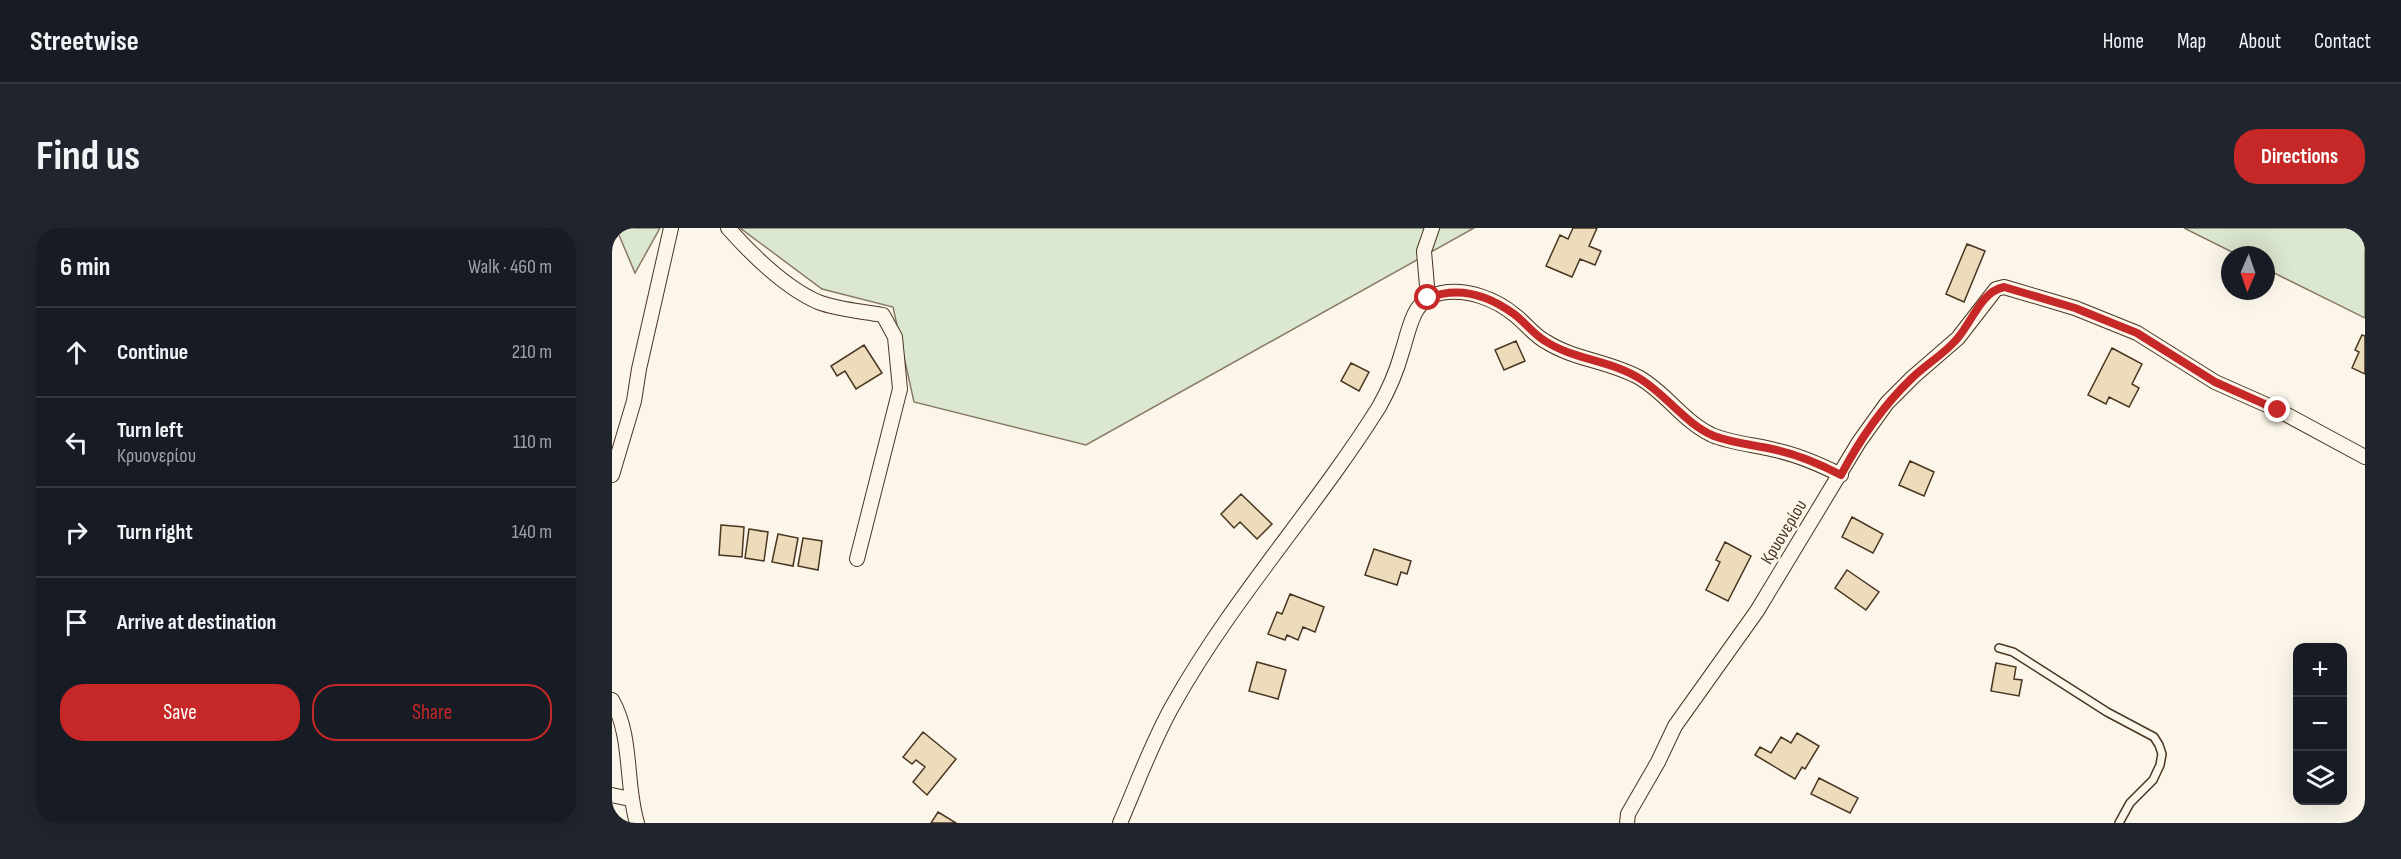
<!DOCTYPE html>
<meta charset="utf-8">
<style>
:root{--surface:#171b24;--page:#20242c;--text:#f1f3f6;--muted:#9ea1a6;--line:#363941;--accent:#c62828}
body{margin:0;font-family:"Sofia Sans Condensed",sans-serif;background:var(--page);color:var(--text)}
.controls{position:absolute;right:18px;bottom:18px;display:grid;overflow:hidden;border-radius:12px;box-shadow:0 6px 24px #0002}
.controls button{width:54px;height:54px;display:grid;place-items:center;padding:0;border:0;border-bottom:2px solid var(--line);background:var(--surface);color:var(--text);font:30px sans-serif}
.compass{position:absolute;left:1609px;top:18px;width:54px;height:54px;border-radius:50%;background:var(--surface);box-shadow:0 6px 24px #0002;rotate:182deg}
.stop{position:absolute;width:18px;height:18px;margin:-14px;border:4px solid #c62828;border-radius:50%;background:#fff}
.stop.end{background:#c62828;border-color:#fff;box-shadow:0 2px 6px #0008}
.list{margin:0;padding:0;list-style:none}
h2{display:flex;justify-content:space-between;align-items:center;height:78px;margin:0;padding:0 24px;font-size:26px}
h2 small{font-size:20px;font-weight:400;color:var(--muted)}
.list li{display:grid;grid-template-columns:39px 1fr auto;gap:18px;align-items:center;box-sizing:border-box;height:90px;padding:0 24px;border-top:2px solid var(--line)}
.list b{display:block;font-size:22px;white-space:nowrap}
.list p{margin:0;font-size:20px;white-space:nowrap;color:var(--muted)}
.list em{font-size:20px;font-style:normal;color:var(--muted)}
.actions{display:flex;gap:12px;padding:18px 24px}
.actions a{flex:1;padding:14px 0;border:2px solid var(--accent);border-radius:24px;text-align:center;font-size:21px;color:var(--accent)}
.actions .main{background:var(--accent);color:#fff}
.icon{flex:none;width:33px;height:33px;fill:none;stroke:currentColor;stroke-width:2;stroke-linecap:round;stroke-linejoin:round}
.map{position:relative;flex:none;width:1753px;height:595px;overflow:hidden;border-radius:24px}
header{display:flex;align-items:center;gap:36px;box-sizing:border-box;height:84px;padding:0 30px;background:var(--surface);border-bottom:2px solid var(--line)}
header strong{font-size:28px}
nav{display:flex;gap:33px;margin-inline-start:auto;font-size:21px}
.intro{display:flex;align-items:center;justify-content:space-between;box-sizing:border-box;height:144px;padding:0 36px}
h1{margin:0;font-size:42px}
.button{padding:15px 27px;border-radius:24px;background:var(--accent);color:#fff;font-size:21px;font-weight:700}
main{display:flex;gap:36px;padding:0 36px}
aside{flex:1;background:var(--surface);border-radius:24px;box-shadow:0 6px 24px #0002}
.map>svg:first-child{display:block}
.green{fill:#dce7d0;stroke:#887966;stroke-width:1.5}
.building{fill:#ecdcbc;stroke:#4a3520;stroke-width:1.5}
.lines{fill:none;stroke-linecap:round;stroke-linejoin:round}
.lane-casing{stroke:#4a3520;stroke-width:10}
.street-casing{stroke:#4a3520;stroke-width:16}
.lane{stroke:#fbf6e9;stroke-width:7}
.street{stroke:#fbf6e9;stroke-width:14}
.route{stroke:#c62828;stroke-width:8}
.labels{text-anchor:middle;dominant-baseline:central;stroke-width:4.5;stroke-linejoin:round;paint-order:stroke}
.street-label{font-size:18px;fill:#4a3520;stroke:#fbf6e9}
</style>
<header>
<strong>Streetwise</strong>
<nav><a>Home</a><a>Map</a><a>About</a><a>Contact</a></nav>
</header>
<div class="intro"><h1>Find us</h1><a class="button">Directions</a></div>
<main>
<aside>
<h2>6 min<small>Walk · 460 m</small></h2>
<ul class="list">
<li><svg class="icon" aria-label="ahead" viewBox="0 0 24 24"><path d="M12 20V5M6 11l6-6 6 6"/></svg><div><b>Continue</b></div><em>210 m</em></li>
<li><svg class="icon" aria-label="left" viewBox="0 0 24 24"><path d="M17 20v-9H6M10 6l-5 5 5 5"/></svg><div><b>Turn left</b><p>Κρυονερίου</p></div><em>110 m</em></li>
<li><svg class="icon" aria-label="right" viewBox="0 0 24 24"><path d="M7 20v-9h11M14 6l5 5-5 5"/></svg><div><b>Turn right</b></div><em>140 m</em></li>
<li><svg class="icon" aria-label="arrive" viewBox="0 0 24 24"><path d="M6 21V4h12l-3 4 3 4H6"/></svg><div><b>Arrive at destination</b></div></li>
</ul>
<div class="actions"><a class="main">Save</a><a>Share</a></div>
</aside>
<div class="map">
<svg width="1753" height="595" viewBox="0 0 1753 595">
<rect width="100%" height="100%" fill="#fbf6e9"/>
<!-- green -->
<path class="green" d="M 10,0 L 48,0 L 23,45 L 7,7 Z
M 128,0 L 862,0 L 474,217 L 302,174 L 281,79 L 210,61 Z
M 1572,0 L 1753,0 L 1753,90 L 1654,41 L 1654,27 L 1626,27 Z"/>
<!-- building -->
<path class="building" d="M 961,0 L 985,0 L 977,18 L 989,23 L 983,37 L 968,31 L 960,49 L 934,38 L 948,7 L 956,11 Z
M 1355,16 L 1373,23 L 1352,74 L 1334,66 Z
M 1750,107 L 1753,108 L 1753,146 L 1740,140 L 1747,124 L 1743,122 Z
M 904,113 L 913,133 L 892,142 L 883,122 Z
M 252,117 L 270,145 L 244,161 L 233,143 L 225,148 L 219,138 Z
M 1500,120 L 1530,136 L 1520,156 L 1527,160 L 1517,179 L 1497,169 L 1494,176 L 1476,167 Z
M 739,135 L 757,144 L 747,163 L 729,153 Z
M 1298,233 L 1322,244 L 1312,268 L 1287,257 Z
M 629,266 L 660,296 L 645,311 L 628,294 L 622,300 L 609,286 Z
M 1240,289 L 1271,306 L 1261,325 L 1230,309 Z
M 109,297 L 132,299 L 130,329 L 107,327 Z
M 137,301 L 156,304 L 152,333 L 133,330 Z
M 166,306 L 186,310 L 181,338 L 160,334 Z
M 191,310 L 210,313 L 206,342 L 186,338 Z
M 1113,314 L 1139,328 L 1116,373 L 1094,362 L 1108,334 L 1104,332 Z
M 762,321 L 799,333 L 795,346 L 789,344 L 785,357 L 753,347 Z
M 1235,342 L 1267,364 L 1254,382 L 1223,360 Z
M 678,366 L 712,379 L 703,404 L 691,399 L 686,412 L 675,407 L 673,412 L 656,406 L 665,384 L 670,386 Z
M 645,434 L 674,442 L 666,471 L 637,463 Z
M 1384,435 L 1404,439 L 1402,451 L 1410,452 L 1407,468 L 1379,463 Z
M 311,504 L 344,531 L 315,567 L 301,554 L 313,539 L 304,532 L 300,536 L 291,529 Z
M 1185,505 L 1207,518 L 1193,541 L 1190,539 L 1183,551 L 1143,527 L 1148,519 L 1159,525 L 1169,509 L 1179,515 Z
M 1207,550 L 1246,570 L 1238,585 L 1199,566 Z
M 326,584 L 344,595 L 319,595 Z"/>
<g class="lines">
<defs>
<path id="lane" d="M 1387,420 L 1401,424 L 1495,484 L 1542,509 L 1547,517 L 1550,526 L 1548,537 L 1541,552 L 1518,575 L 1507,595"/>
<path id="street" d="M 116,0 C 141,28 172,59 206,74 C 227,82 249,83 271,87 L 283,109 L 288,161 L 245,331
M 816,70 L 812,23 L 820,0
M 0,247 L 22,173 L 27,141 L 59,0
M 0,472 C 21,509 13,555 25,595
M 0,567 L 18,571
M 508,595 C 525,556 540,514 561,477 C 620,371 703,281 767,179 C 776,163 785,142 790,124 C 798,100 800,71 829,65 C 855,60 884,71 904,88 C 914,96 922,107 933,113 C 962,132 998,133 1028,150 C 1055,166 1072,194 1100,207 C 1119,215 1143,217 1163,222 C 1187,227 1207,236 1229,247
M 1015,595 L 1016,586 L 1046,534 L 1063,498 L 1145,383 L 1247,214 L 1275,175 L 1301,149 L 1346,110 L 1384,61 L 1392,59 L 1463,80 L 1525,105 L 1603,154 L 1666,182 L 1753,229"/>
</defs>
<!-- lane casing -->
<use href="#lane" class="lane-casing"/>
<!-- street casing -->
<use href="#street" class="street-casing"/>
<!-- lane -->
<use href="#lane" class="lane"/>
<!-- street -->
<use href="#street" class="street"/>
</g>
<g class="lines">
<!-- route -->
<path class="route" d="M 816,70 C 846,58 876,67 902,86 C 913,94 921,106 933,113 C 962,132 1000,132 1030,152 C 1055,168 1075,197 1102,208 C 1121,215 1141,217 1160,221 C 1185,226 1206,235 1229,247 C 1248,211 1270,179 1299,151 C 1313,137 1331,127 1344,112 C 1360,95 1368,64 1392,59 L 1463,80 L 1525,105 L 1603,154 L 1666,182"/>
</g>
<g class="labels">
<!-- street labels -->
<g class="street-label">
<text transform="translate(1172 304) rotate(-59)">Κρυονερίου</text>
</g>
</g>
</svg>
<div class="controls">
<button>+</button>
<button>−</button>
<button><svg class="icon" aria-label="layers" viewBox="0 0 24 24"><path d="M12 4l9 5-9 5-9-5zM3 14l9 5 9-5"/></svg></button>
</div>
<svg class="compass" viewBox="-18 -18 36 36"><path d="M0-13l5 13h-10z" fill="#e53935"/><path d="M0 13l5-13h-10z" fill="#9ea1a6"/></svg>
<div class="stop" style="left:816px;top:70px"></div>
<div class="stop end" style="left:1666px;top:182px"></div>
</div>
</main>
